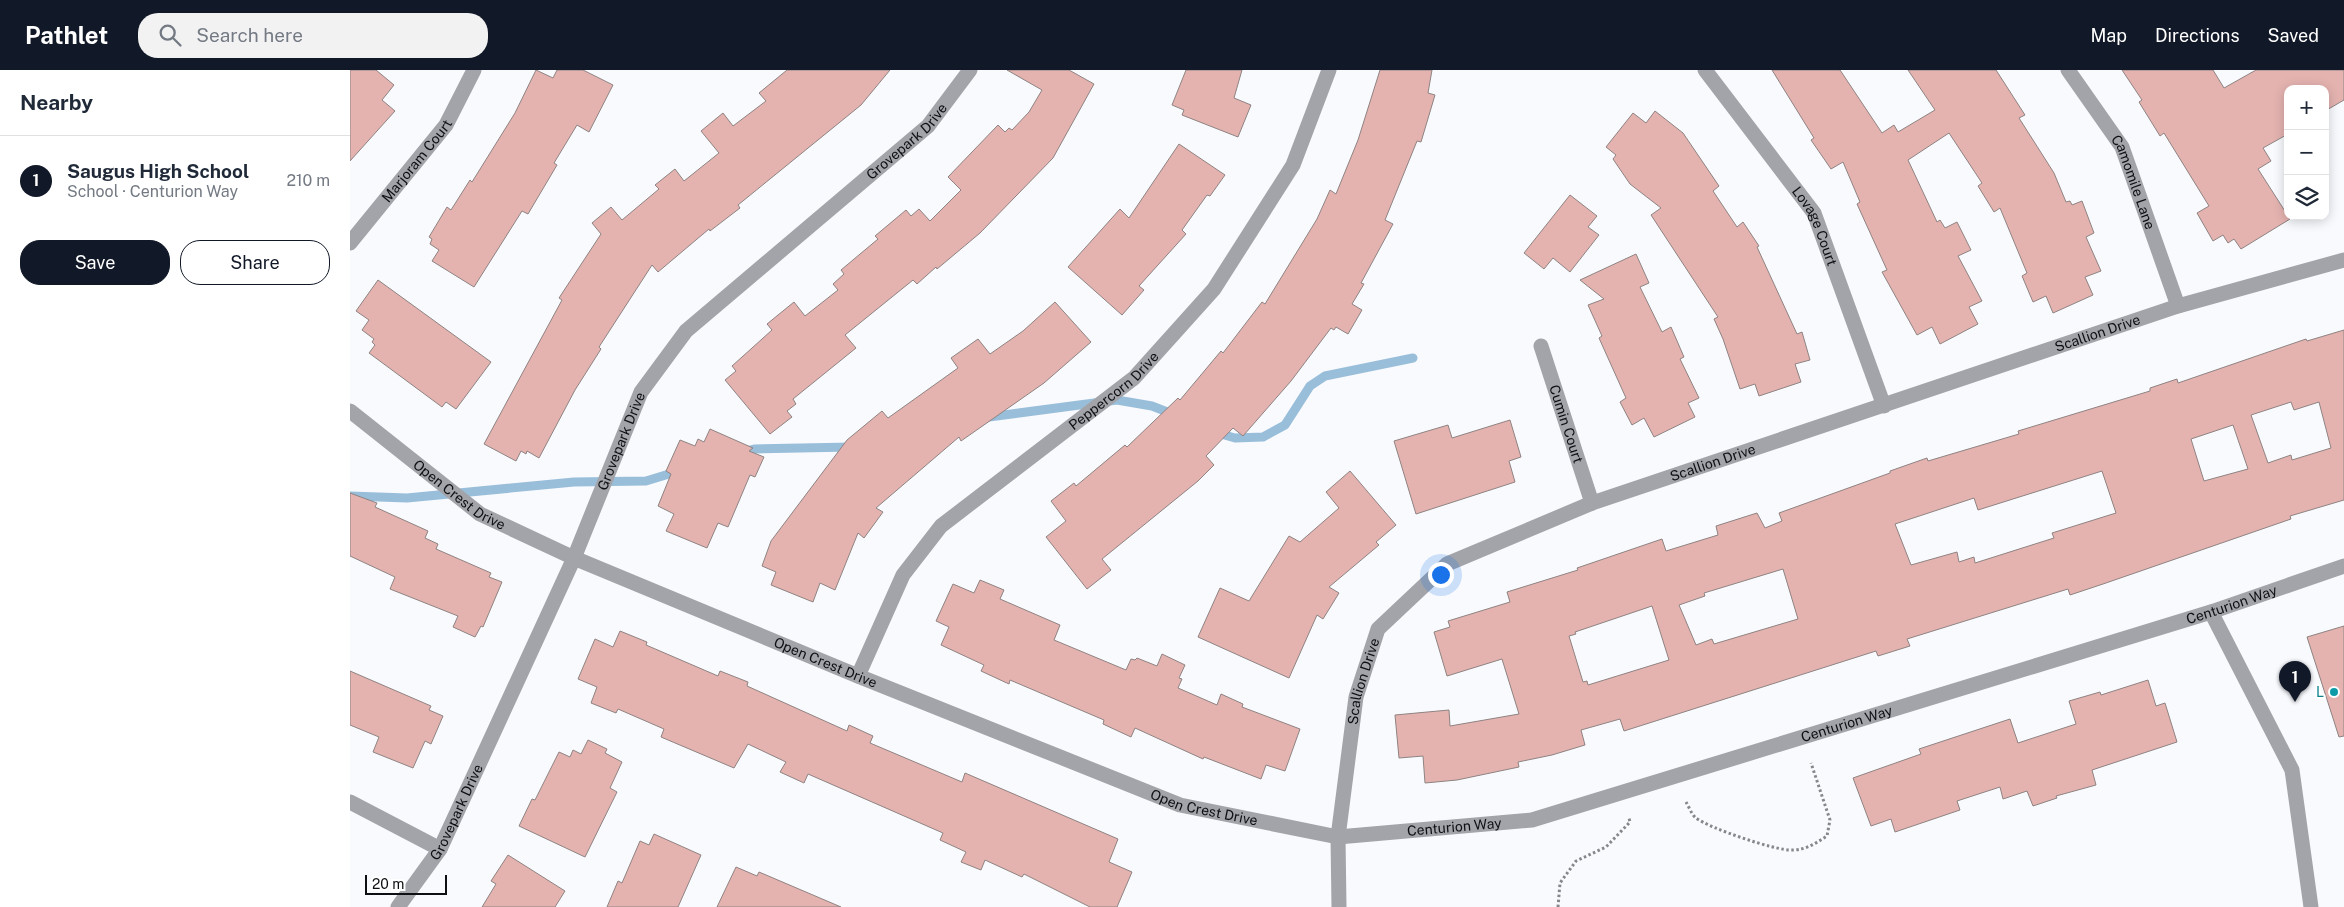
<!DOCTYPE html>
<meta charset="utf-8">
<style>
:root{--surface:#fff;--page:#f2f2f3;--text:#1f2937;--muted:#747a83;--line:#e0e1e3;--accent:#111827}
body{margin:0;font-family:"Public Sans",sans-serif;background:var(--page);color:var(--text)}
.controls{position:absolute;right:15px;top:15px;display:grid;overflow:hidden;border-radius:10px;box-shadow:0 2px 12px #0003}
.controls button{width:45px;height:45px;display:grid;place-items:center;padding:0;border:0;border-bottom:1px solid var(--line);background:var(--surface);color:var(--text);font:25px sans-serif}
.scale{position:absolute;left:15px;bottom:12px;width:82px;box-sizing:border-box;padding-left:5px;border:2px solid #0e0f13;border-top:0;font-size:14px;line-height:18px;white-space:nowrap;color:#0e0f13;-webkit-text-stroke:4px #fff;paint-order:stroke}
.you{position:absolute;left:1090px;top:504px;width:18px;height:18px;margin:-12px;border:4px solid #fff;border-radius:50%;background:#1a73e8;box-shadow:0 0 0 8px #1a73e833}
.badge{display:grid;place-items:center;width:32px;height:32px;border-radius:50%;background:var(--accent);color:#fff;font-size:16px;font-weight:700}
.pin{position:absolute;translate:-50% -41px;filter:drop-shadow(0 1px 2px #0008)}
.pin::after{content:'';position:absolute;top:26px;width:18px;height:15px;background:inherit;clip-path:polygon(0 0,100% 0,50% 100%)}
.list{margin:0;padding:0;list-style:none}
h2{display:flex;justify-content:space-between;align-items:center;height:65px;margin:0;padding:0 20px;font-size:21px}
h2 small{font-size:16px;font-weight:400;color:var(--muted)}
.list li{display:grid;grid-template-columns:32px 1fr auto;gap:15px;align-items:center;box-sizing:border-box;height:90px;padding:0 20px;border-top:1px solid var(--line)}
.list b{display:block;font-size:19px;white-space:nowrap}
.list p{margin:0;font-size:16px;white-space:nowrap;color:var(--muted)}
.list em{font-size:16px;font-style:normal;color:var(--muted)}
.actions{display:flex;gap:10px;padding:15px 20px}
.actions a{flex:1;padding:11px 0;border:1px solid var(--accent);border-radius:20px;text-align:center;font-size:18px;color:var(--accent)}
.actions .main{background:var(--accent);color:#fff}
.icon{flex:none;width:28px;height:28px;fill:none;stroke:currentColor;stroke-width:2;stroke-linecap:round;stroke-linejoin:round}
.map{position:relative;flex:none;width:1994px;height:837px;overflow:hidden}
header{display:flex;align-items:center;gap:30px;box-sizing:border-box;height:70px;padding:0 25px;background:var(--accent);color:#fff}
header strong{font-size:24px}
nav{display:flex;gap:28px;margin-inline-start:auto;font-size:18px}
.search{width:350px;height:45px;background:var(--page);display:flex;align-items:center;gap:12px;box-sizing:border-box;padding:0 18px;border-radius:20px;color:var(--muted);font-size:19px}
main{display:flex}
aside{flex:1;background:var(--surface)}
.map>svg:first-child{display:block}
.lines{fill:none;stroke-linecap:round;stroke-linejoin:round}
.stream{stroke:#99beda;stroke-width:9}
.building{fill:#e4b3b0;stroke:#8e8382;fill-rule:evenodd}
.path{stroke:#86878b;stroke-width:3;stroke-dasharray:2.5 2.5;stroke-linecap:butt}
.minor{stroke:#a3a4a9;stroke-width:15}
.culture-dot{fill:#0f9aa8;stroke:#fff;stroke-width:2}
.labels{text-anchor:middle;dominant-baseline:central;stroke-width:4;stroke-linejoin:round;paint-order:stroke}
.street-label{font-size:14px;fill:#0e0f13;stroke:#fff}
.culture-label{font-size:14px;fill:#0d838f;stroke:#fff;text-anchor:end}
</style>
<header>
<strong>Pathlet</strong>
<div class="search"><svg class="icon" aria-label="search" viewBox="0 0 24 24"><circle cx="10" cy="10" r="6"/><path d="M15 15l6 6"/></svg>Search here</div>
<nav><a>Map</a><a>Directions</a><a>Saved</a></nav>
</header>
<main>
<aside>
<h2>Nearby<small></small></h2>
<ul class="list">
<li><span class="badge">1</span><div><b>Saugus High School</b><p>School · Centurion Way</p></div><em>210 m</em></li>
</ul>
<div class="actions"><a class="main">Save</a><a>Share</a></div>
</aside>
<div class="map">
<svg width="1994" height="837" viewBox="0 0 1994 837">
<rect width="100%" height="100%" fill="#f9fafe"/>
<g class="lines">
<!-- stream -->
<path class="stream" d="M 639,347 L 767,330 L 802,336 L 825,345
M 864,362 L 885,368 L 913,367 L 935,355 L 960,316 L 975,306 L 1063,288
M 390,383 L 404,379 L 502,377
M 0,426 L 57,428 L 224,412 L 296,411 L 332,400"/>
</g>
<!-- building -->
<path class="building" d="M 0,0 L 26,0 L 44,15 L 32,30 L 45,41 L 0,91 Z
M 186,0 L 203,8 L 207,0 L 233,0 L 263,15 L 239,62 L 227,55 L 204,93 L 207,95 L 178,144 L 172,141 L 124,217 L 82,191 L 89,180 L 80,174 L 82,169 L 79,167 L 97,137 L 101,140 L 120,110 L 122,112 L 165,43 Z
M 437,0 L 540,0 L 511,35 L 388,135 L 390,138 L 360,161 L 359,159 L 308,202 L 302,195 L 249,277 L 251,279 L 225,320 L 189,388 L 177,381 L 176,384 L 171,381 L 166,391 L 134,374 L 212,230 L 209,228 L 251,164 L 242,153 L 261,137 L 272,150 L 309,119 L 305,115 L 325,99 L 334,111 L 369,83 L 351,61 L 373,43 L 383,56 L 416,31 L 409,23 Z
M 657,0 L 719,0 L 744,14 L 703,88 L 630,163 L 587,199 L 586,197 L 567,214 L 563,210 L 495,265 L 506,278 L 443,329 L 446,334 L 437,341 L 442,347 L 420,364 L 375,310 L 386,301 L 382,296 L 422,260 L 417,254 L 444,232 L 455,246 L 488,220 L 483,214 L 494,204 L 491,200 L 528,169 L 525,166 L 556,140 L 561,146 L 569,139 L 580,151 L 611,120 L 598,107 L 648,55 L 655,62 L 659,58 L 662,60 L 679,42 L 692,20 Z
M 836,0 L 892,0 L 884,28 L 901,35 L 888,67 L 832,45 L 834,40 L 822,35 Z
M 1030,0 L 1082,0 L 1078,23 L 1085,25 L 1071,72 L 1067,71 L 1035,150 L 1043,154 L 1011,213 L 1014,214 L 1002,234 L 1012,240 L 998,264 L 986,257 L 984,260 L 981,258 L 941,311 L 893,366 L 883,358 L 856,386 L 864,395 L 848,411 L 752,489 L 761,500 L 737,519 L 696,467 L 716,451 L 701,431 L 724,413 L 726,416 L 775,375 L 777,377 L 828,328 L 830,330 L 871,281 L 873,283 L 912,232 L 915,234 L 967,149 L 980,120 L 986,124 L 1008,70 Z
M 1422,0 L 1490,0 L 1532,63 L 1544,55 L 1548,62 L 1585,40 L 1558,0 L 1646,0 L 1675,45 L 1669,48 L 1704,103 L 1716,132 L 1720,131 L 1722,135 L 1732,131 L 1744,163 L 1736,167 L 1751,201 L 1735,207 L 1743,225 L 1703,243 L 1696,226 L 1683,232 L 1672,206 L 1677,203 L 1650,138 L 1644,142 L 1628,116 L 1632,113 L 1599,63 L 1558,90 L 1587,152 L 1590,150 L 1595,158 L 1607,152 L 1621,180 L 1608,186 L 1632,231 L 1619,237 L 1628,254 L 1590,274 L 1582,257 L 1567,265 L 1532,202 L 1537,200 L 1507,134 L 1510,132 L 1493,92 L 1481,99 L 1461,70 L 1464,68 Z
M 1772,0 L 1863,0 L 1874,18 L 1906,0 L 1994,0 L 1994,30 L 1975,41 L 1975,19 L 1938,19 L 1938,64 L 1913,78 L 1921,91 L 1908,99 L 1940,149 L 1891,179 L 1884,169 L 1878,173 L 1873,165 L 1863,171 L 1847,143 L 1859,136 L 1814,63 L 1810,66 L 1789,32 L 1792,30 Z
M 1305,41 L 1333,63 L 1369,116 L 1363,121 L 1387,157 L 1393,152 L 1409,176 L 1407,177 L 1447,264 L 1452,262 L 1460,290 L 1445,294 L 1451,312 L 1409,326 L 1405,314 L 1390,319 L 1373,269 L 1364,249 L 1368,247 L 1301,145 L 1311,138 L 1280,114 L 1263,89 L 1266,85 L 1256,77 L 1283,43 L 1296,53 Z
M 829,74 L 875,105 L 860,126 L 857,125 L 832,160 L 836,164 L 789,216 L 794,220 L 772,245 L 718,197 L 770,139 L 779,148 Z
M 1220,125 L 1247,146 L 1238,157 L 1249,165 L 1220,202 L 1203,188 L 1194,199 L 1174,183 Z
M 1286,184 L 1299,213 L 1290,217 L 1312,262 L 1321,257 L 1334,287 L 1330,289 L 1349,328 L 1338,333 L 1345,347 L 1304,367 L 1294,348 L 1282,355 L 1270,332 L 1276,328 L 1249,268 L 1252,266 L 1238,235 L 1254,229 L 1230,210 Z
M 28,210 L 141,292 L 106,339 L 96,332 L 92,337 L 19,283 L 25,275 L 22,272 L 24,269 L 12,260 L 19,250 L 6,241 Z
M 705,232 L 741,272 L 694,313 L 611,371 L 609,367 L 526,438 L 533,442 L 514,468 L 508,463 L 485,520 L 470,513 L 463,532 L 421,515 L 426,502 L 412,496 L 421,471 L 497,370 L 532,341 L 538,348 L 608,298 L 601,288 L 628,269 L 640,284 L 673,261 Z
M 1994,260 L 1994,430 L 1940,446 L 1941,449 L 1753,514 L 1720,525 L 1718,519 L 1557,569 L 1560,576 L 1528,586 L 1526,581 L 1274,661 L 1270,649 L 1231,660 L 1235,675 L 1202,685 L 1168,692 L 1169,697 L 1107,710 L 1075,713 L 1073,686 L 1049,688 L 1045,645 L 1099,640 L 1100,656 L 1169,644 L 1152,589 L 1097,606 L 1084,562 L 1100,557 L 1098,551 L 1160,532 L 1157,522 L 1228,500 L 1227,498 L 1312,469 L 1316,481 L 1368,465 L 1366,456 L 1407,443 L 1415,458 L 1432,451 L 1429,443 L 1540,403 L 1540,401 L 1577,388 L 1578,391 L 1669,364 L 1668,361 L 1800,321 L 1800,318 L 1827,309 L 1828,313 L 1956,269 L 1957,271 ZM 1941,332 L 1944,340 L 1969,332 L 1981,378 L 1942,390 L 1941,385 L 1918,393 L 1901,345 ZM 1883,355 L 1898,399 L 1854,411 L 1841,369 ZM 1752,401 L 1766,443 L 1702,463 L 1704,468 L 1625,493 L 1624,487 L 1609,492 L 1607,482 L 1561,495 L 1545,454 L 1624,428 L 1628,440 ZM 1433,499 L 1448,549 L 1364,574 L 1362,569 L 1346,575 L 1329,535 L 1355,526 L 1354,523 ZM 1302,536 L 1319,590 L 1238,615 L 1237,611 L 1233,612 L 1219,566 L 1226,564 L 1225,562 Z
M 1160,350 L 1171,387 L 1159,391 L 1165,412 L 1066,444 L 1044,371 L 1098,355 L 1102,368 Z
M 360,359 L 403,378 L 399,381 L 414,387 L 405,407 L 400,405 L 378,457 L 368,453 L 357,478 L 316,461 L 324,444 L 308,436 L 321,404 L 316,401 L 330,370 L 345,376 L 348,369 L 354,372 Z
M 1000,401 L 1046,455 L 1026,472 L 1029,475 L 979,517 L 989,523 L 973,549 L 967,545 L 939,608 L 848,567 L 870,518 L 899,531 L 939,466 L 950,472 L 989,438 L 976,422 Z
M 0,423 L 27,433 L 25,437 L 78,461 L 75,468 L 88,474 L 86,479 L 141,503 L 139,507 L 152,512 L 133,557 L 131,556 L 125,567 L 103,557 L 108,546 L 40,519 L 45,507 L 0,486 Z
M 630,510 L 654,520 L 650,529 L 710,555 L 704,570 L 776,600 L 781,589 L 785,590 L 787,588 L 807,596 L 812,584 L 835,595 L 829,608 L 832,609 L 828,618 L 867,635 L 871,624 L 893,634 L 892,637 L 950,659 L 935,701 L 916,695 L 911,709 L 854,687 L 853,689 L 785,658 L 781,667 L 753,654 L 754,650 L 660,610 L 659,614 L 631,601 L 634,595 L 591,575 L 599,557 L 586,551 L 603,514 L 624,523 Z
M 1994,556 L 1994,666 L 1989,667 L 1957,567 Z
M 270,561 L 297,572 L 296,575 L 368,606 L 370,601 L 398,612 L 397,616 L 497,661 L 499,655 L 523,666 L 520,673 L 612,712 L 615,703 L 768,769 L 759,792 L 782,802 L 767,837 L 740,837 L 674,804 L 672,807 L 635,790 L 631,800 L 611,792 L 616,782 L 590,770 L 593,763 L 458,704 L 454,713 L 430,702 L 436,692 L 398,674 L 384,698 L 311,667 L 314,659 L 268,639 L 266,643 L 241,633 L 247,617 L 228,609 L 245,569 L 263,577 Z
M 0,601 L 81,636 L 79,640 L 93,646 L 81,674 L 75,671 L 63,698 L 23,682 L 29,667 L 0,655 Z
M 1798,610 L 1806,636 L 1815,633 L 1827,672 L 1742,700 L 1746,715 L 1706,726 L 1707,728 L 1683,736 L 1677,721 L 1653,729 L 1650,717 L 1607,731 L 1610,740 L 1545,762 L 1541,749 L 1521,756 L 1503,708 L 1571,684 L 1569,679 L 1660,649 L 1668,673 L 1726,654 L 1719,631 L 1750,622 L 1751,625 Z
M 238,670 L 257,679 L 255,683 L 272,692 L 260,718 L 267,722 L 235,787 L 169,756 L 182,729 L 185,730 L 209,682 L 220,687 L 223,680 L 231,684 Z
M 304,764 L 351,785 L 328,837 L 257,837 L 268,811 L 272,813 L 290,771 L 299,775 Z
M 158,785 L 215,821 L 205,837 L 132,837 L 146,814 L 141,811 Z
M 386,797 L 407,806 L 409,802 L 491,837 L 367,837 Z"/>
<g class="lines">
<!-- path -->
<path class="path" d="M 1336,732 C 1339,737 1342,745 1346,748 C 1359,758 1426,781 1442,780 C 1456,780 1466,773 1477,766 L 1480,750 L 1461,693
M 1208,837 L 1210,813 L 1226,791 L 1256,777 L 1280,752 L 1279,748"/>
<!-- minor -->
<g class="minor">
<path id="s1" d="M 1355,0 L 1464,143 L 1534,336"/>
<path id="s2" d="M 1718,0 L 1772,77 L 1828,236"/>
<path id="s3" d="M 0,173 L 96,55 L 124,0"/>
<path id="s4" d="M 1191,276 L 1242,433"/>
<path id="s5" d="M 0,341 L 130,444 L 224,488 L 508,606 L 830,735 L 988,767 L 1182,750 L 1861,542 L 1994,496"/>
<path d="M 1861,542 L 1942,700 L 1961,837"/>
<path id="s6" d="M 508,606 L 553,505 L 591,456 L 784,308 L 864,219 L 943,95 L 979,0"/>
<path d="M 0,732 L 90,779"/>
<path id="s7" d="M 48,837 L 90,779 L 224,488 L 291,322 L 336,261 L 578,56 L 620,0"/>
<path id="s8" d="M 989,837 L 988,767 L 1006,627 L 1028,559 L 1097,494 L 1242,433 L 1828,236 L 1994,190"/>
</g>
</g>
<!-- markers -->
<circle class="culture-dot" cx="1984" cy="622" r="5"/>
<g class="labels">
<!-- street labels -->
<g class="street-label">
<text stroke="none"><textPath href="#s7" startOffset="938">Grovepark Drive</textPath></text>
<text stroke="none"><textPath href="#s3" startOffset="106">Marjoram Court</textPath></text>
<text stroke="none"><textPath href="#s2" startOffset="131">Camomile Lane</textPath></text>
<text stroke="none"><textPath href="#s1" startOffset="192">Lovage Court</textPath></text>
<text stroke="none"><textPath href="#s8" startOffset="1068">Scallion Drive</textPath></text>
<text stroke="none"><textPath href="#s6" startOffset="392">Peppercorn Drive</textPath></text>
<text stroke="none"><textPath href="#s4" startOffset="82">Cumin Court</textPath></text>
<text stroke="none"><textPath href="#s7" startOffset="518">Grovepark Drive</textPath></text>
<text stroke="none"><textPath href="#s8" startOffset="662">Scallion Drive</textPath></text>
<text stroke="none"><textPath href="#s5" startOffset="138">Open Crest Drive</textPath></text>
<text stroke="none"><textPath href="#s5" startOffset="2012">Centurion Way</textPath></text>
<text stroke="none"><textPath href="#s5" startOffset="542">Open Crest Drive</textPath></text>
<text stroke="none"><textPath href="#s8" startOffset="228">Scallion Drive</textPath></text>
<text stroke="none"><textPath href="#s5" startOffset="1609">Centurion Way</textPath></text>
<text stroke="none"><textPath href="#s5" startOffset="948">Open Crest Drive</textPath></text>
<text stroke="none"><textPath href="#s7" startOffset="112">Grovepark Drive</textPath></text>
<text stroke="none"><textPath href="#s5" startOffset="1202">Centurion Way</textPath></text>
</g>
<!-- culture labels -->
<g class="culture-label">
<text x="1974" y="622">L</text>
</g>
</g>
</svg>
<div class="controls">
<button>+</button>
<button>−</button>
<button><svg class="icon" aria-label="layers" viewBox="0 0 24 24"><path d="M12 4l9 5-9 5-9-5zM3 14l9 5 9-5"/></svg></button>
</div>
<div class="scale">20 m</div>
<div class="you"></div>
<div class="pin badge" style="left:1945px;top:632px">1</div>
</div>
</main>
